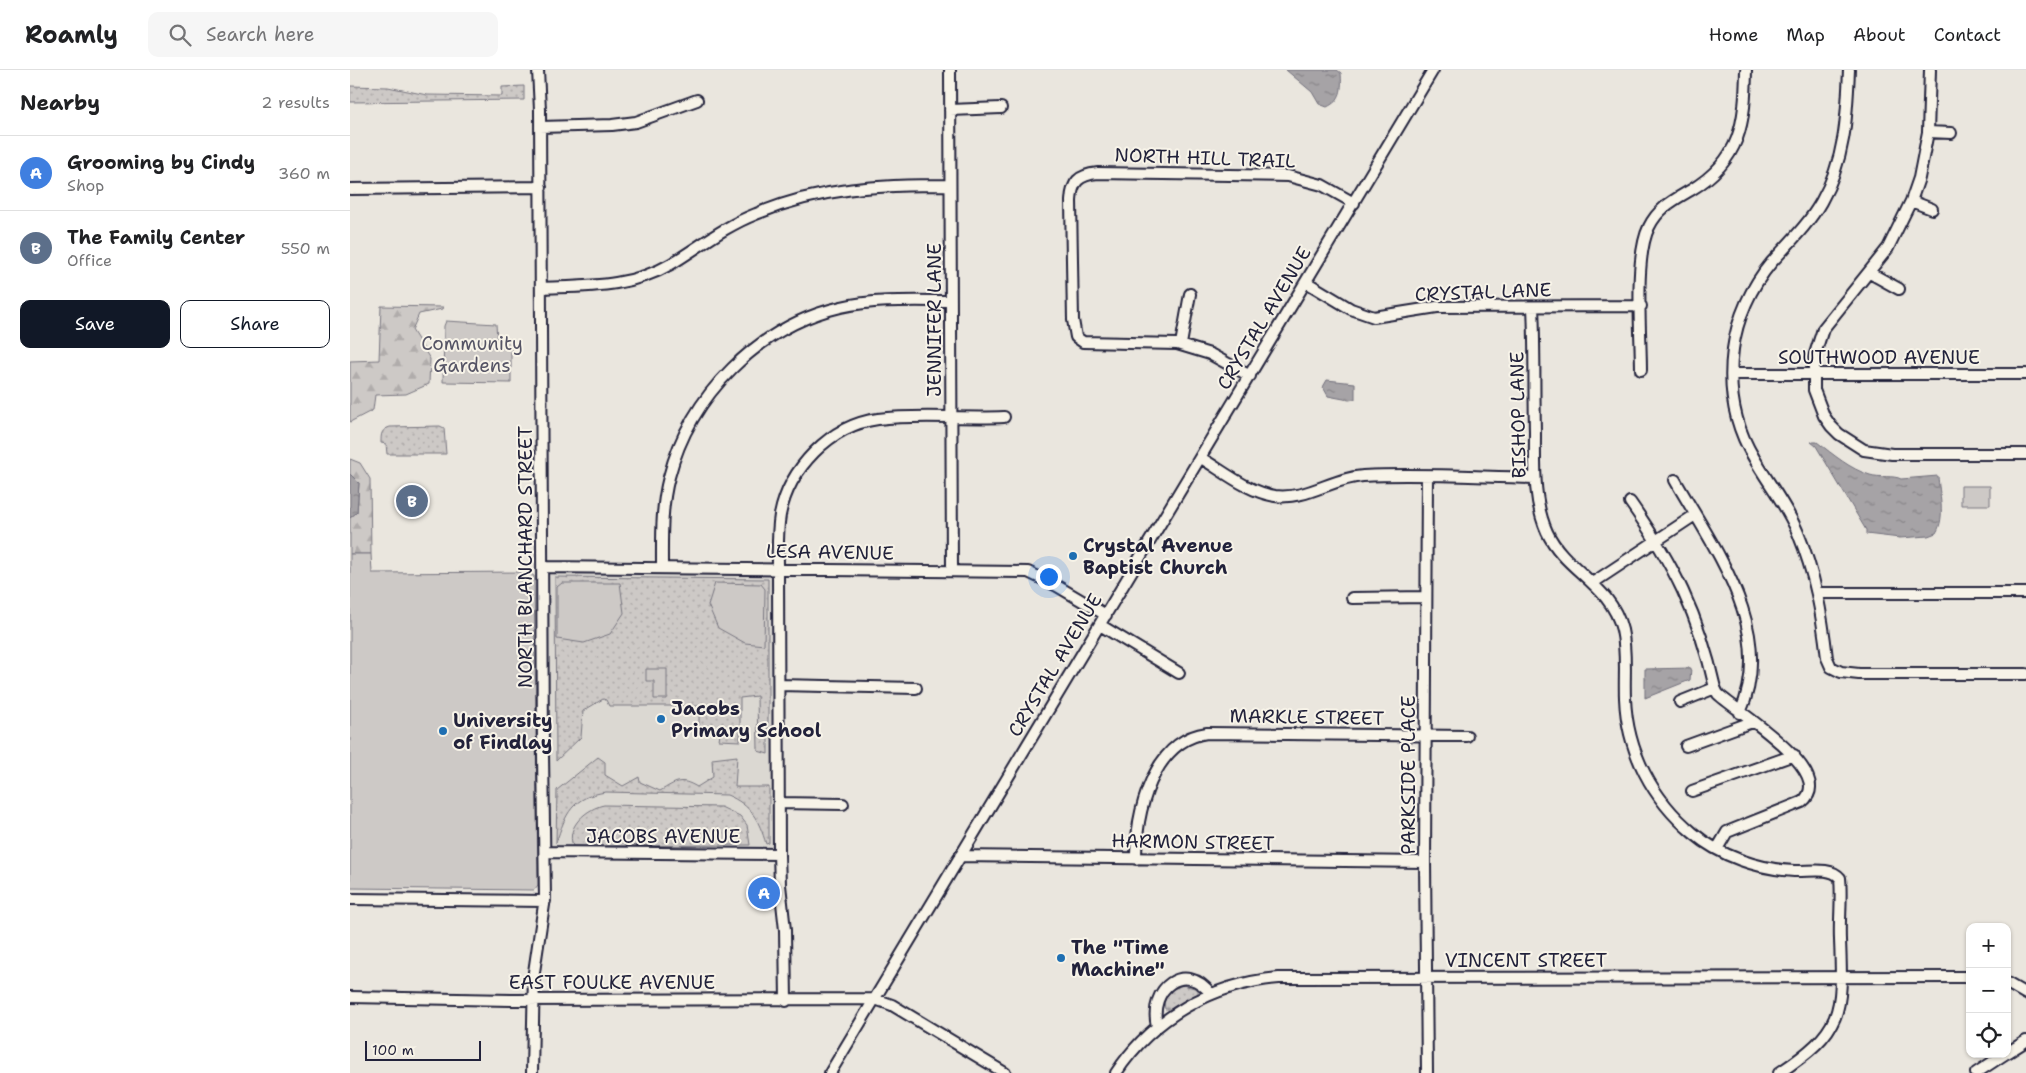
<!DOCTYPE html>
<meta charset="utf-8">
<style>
:root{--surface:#fff;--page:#f6f6f6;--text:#202124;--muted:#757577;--line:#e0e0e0;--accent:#111827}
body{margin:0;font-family:"Shantell Sans",sans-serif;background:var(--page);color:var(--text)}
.controls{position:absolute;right:15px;bottom:15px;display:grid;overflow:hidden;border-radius:10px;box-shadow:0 1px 4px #0004}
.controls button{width:45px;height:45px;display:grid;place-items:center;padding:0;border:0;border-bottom:1px solid var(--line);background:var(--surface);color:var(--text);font:25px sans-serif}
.scale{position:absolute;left:15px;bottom:12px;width:116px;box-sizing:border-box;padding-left:5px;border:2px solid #22223b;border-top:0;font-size:14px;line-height:18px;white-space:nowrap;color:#22223b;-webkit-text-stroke:4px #f7f3e8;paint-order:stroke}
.you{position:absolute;left:698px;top:506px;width:18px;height:18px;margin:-12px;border:4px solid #fff;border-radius:50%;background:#1a73e8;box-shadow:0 0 0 8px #1a73e833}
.badge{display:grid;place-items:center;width:32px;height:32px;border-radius:50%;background:var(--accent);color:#fff;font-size:16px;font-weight:700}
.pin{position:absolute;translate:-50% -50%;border:2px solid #fff;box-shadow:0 1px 5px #0006}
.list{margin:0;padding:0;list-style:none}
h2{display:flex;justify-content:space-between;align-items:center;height:65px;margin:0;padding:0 20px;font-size:21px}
h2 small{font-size:16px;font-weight:400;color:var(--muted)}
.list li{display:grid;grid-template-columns:32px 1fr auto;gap:15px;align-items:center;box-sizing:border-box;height:75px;padding:0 20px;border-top:1px solid var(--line)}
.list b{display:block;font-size:19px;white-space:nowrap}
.list p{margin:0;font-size:16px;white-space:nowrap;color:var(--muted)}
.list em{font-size:16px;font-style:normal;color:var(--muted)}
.actions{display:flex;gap:10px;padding:15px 20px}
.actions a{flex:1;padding:11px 0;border:1px solid var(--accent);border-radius:10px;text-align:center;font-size:18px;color:var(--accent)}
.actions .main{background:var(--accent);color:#fff}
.icon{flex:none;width:28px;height:28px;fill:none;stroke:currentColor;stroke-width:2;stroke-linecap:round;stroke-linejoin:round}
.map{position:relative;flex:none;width:1676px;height:1003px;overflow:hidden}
header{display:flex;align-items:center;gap:30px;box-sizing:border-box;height:70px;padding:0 25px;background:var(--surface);border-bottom:1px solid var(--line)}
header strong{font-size:24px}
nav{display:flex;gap:28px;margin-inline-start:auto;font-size:18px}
.search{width:350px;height:45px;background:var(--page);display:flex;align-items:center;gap:12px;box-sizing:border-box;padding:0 18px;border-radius:10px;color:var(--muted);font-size:19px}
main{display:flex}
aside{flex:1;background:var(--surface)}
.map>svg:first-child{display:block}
.built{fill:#dbd8d2}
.grass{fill:url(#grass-dots);stroke:#787680}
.forest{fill:url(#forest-firs);stroke:#787680}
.green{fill:#cdc9c6;stroke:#787680}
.water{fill:url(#water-ripples);stroke:#716f7b}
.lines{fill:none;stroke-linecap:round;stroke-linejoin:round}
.minor-casing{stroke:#22223b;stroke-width:14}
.minor{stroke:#f7f3e8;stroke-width:10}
.poi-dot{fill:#1f6fb2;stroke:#f7f3e8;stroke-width:2}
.labels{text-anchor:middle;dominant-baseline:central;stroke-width:4;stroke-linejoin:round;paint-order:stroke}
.street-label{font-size:19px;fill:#22223b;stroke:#f7f3e8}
.park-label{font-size:19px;fill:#555465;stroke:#f7f3e8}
.poi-label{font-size:19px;font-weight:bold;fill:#22223b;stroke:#f7f3e8;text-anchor:start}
</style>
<header>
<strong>Roamly</strong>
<div class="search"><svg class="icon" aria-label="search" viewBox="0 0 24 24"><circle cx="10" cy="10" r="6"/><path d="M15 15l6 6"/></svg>Search here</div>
<nav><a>Home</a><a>Map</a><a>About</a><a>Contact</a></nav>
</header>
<main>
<aside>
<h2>Nearby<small>2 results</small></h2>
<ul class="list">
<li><span class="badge" style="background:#3f7fe0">A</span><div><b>Grooming by Cindy</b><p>Shop</p></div><em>360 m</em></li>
<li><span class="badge" style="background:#5c6f8a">B</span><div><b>The Family Center</b><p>Office</p></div><em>550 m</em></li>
</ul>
<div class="actions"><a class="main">Save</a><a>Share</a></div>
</aside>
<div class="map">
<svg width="1676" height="1003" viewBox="0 0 1676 1003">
<defs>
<pattern id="grass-dots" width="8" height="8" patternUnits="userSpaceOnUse" patternTransform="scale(1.25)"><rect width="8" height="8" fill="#cdc9c6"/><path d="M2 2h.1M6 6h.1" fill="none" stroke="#b0acab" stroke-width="1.8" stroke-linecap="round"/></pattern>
<pattern id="forest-firs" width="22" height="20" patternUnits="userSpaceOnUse" patternTransform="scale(1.25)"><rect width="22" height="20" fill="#cdc9c6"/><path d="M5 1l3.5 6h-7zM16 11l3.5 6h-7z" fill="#b0acab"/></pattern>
<pattern id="water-ripples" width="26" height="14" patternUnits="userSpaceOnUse" patternTransform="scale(1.25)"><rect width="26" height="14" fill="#a6a3a6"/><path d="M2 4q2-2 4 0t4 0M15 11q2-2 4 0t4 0" fill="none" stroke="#878488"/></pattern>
</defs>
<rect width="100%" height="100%" fill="#eae6de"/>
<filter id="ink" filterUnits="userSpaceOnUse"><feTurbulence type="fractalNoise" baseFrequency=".02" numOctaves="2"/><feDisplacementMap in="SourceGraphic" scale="10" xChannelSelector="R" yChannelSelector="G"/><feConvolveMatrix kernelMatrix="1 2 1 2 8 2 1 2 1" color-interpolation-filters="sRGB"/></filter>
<g filter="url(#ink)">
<!-- built -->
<path class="built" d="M 192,497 L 428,499 L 429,784 L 196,782 Z"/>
<!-- grass -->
<path class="grass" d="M 0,16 L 38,17 L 77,25 L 152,26 L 152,17 L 174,16 L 174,30 L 0,32 Z
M 90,356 L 94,358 L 96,384 L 37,384 L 36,374 L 31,373 C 31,364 31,360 40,357 Z
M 205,507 L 418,509 L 418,684 L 408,681 L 407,626 L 390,628 L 390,671 L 369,670 L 370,663 L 377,663 L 377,658 L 354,657 L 354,662 L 349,663 L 349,636 L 259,636 L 256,630 L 253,629 L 233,641 L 231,667 L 206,691 Z
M 387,686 L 385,717 L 419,717 L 419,773 L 416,774 C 409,750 401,735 377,725 L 256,722 C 222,727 216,743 206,773 L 207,720 L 248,687 L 255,692 L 255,705 L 273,716 L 289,707 L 290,712 L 310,721 C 326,712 330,707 347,717 L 363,707 L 362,689 Z
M 254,735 L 371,737 L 390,746 L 397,755 L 400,775 L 223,776 C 215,756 238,738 254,735 Z
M 833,915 L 848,919 L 848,924 L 821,939 L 815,939 L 814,931 L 819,921 Z"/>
<!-- forest -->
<path class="forest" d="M 31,236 L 93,237 L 92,239 L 69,244 L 62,260 L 80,289 L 79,314 L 56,324 L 25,325 L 23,340 L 0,352 L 0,291 L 29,290 Z
M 0,389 L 10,393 L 20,409 L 21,484 L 0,484 L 0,448 L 7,442 L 9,413 L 0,404 Z"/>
<!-- green -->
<path class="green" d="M 96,251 L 146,254 L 147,269 L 161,269 L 161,313 L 93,312 L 94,256 Z
M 1611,416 L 1640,416 L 1640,435 L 1611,435 Z
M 0,484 L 21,484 L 22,503 L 178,502 L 184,506 L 188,815 L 184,820 L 0,818 Z
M 212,513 L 270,513 L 274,543 L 260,564 L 234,573 L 207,569 L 207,517 Z
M 365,513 L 411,514 L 415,519 L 414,575 L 395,573 L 368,558 L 358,535 Z
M 296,599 L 317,599 L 317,629 L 304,629 L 304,611 L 296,611 Z"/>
<!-- water -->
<path class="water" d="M 936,0 L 987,0 L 991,3 C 992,19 992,30 977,37 L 969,34 L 962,22 Z
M 977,310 L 1005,313 L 1005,329 L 999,330 L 978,326 L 973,317 Z
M 1461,372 L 1467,372 C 1484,385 1500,399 1520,405 C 1529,408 1544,405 1551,409 L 1588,406 C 1589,423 1596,447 1586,463 L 1578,466 L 1550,468 L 1516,464 L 1516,460 L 1466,376 Z
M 0,404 L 9,413 L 7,442 L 0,448 Z
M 1341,598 L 1340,610 L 1295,628 L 1295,599 Z"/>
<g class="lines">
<defs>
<path id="minor" d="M 600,0 L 602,500
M 1499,0 C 1497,47 1495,90 1471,132 C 1458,155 1439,173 1421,193 C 1401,217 1387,248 1383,279 C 1378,317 1384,355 1404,388 C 1418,413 1437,436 1448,463 C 1465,504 1472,544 1477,588 L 1481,597 L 1491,602 L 1509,604 L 1676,604
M 1580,0 L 1578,62 L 1569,108 L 1561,131 L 1538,178 L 1473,259 L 1464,287 L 1464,320 L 1474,346 L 1481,356 L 1489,364 L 1514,380 L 1542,384 L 1676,384
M 600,40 L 651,38
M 190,57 L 262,55 L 286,52 L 347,30
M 1578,62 L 1601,63
M 0,119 L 191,117
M 1561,131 L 1582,139
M 1520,203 L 1549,219
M 956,212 L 1001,239 L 1024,247 L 1087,237 L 1291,236
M 191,218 C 236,216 280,218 321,194 C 349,177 375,156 406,144 C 471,117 531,115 600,115
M 1183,237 C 1185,278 1184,320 1185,361 C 1185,395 1183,431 1197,462 C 1215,501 1261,514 1272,560 C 1277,582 1274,605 1275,628 C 1277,681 1302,729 1343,763 C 1370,786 1408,799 1444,801 C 1457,802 1481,796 1490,808 C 1492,828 1489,850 1490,870 C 1493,944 1493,960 1429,1003
M 831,274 L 840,224
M 1291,300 C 1291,263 1284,187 1299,157 C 1308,138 1324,130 1341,120 C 1391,90 1395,53 1396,0
M 1382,304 L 1676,304
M 900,306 L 860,284 L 827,274 L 733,272 L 726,267 L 723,250 L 721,131 C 722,112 728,105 748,103 L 938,106 L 972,115 L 1004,133
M 851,388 C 873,401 898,422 925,426 C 957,430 982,408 1013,406 C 1070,403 1128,407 1185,408
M 1077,406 L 1075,792 L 1077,1003
M 1325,410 C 1364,479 1427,560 1390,643
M 1280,432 C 1323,493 1349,545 1365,618 L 1368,624 C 1387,642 1489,703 1452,732 L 1377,762 L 1367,779
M 192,497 L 678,502 L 707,516 L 756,545
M 312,497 C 312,467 311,437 319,407 C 340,325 409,256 491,237 C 527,229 564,231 601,231
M 1244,512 L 1345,445
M 1468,523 L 1676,523
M 1002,528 L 1076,527
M 750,555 L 829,603
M 429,615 L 566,618
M 1330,632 L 1365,618
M 1336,676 L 1402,652
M 1342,721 L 1444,685
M 429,733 L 493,734
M 196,782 L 429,784
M 610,786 L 1075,792
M 786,789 C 785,744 803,670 857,663 L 1117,666
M 0,829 L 195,831
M 1657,913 L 1676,924
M 0,927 L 161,930 L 525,929 L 542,935 L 655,1003
M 436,931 L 435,860 L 430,815 L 429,784 L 428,499 C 428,481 427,463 430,445 C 439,399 480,355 528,349 C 569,344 612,349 654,347
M 807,956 C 798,919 835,889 861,924
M 1657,983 L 1676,971
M 182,1003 L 184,902 L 195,828 L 193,684 L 190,40 L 188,0
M 480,1003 L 1083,0
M 766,1003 C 803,947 862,914 929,908 L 1620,907
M 1626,1003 L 1655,984"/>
</defs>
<!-- minor casing -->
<use href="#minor" class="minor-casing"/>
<!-- minor -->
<use href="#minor" class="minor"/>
</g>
</g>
<!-- markers -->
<g class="poi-dot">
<circle cx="723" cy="486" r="5"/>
<circle cx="311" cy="649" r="5"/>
<circle cx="93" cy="661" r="5"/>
<circle cx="711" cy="888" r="5"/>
</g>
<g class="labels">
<!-- street labels -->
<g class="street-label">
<text transform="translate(855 88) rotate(2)">NORTH HILL TRAIL</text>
<text transform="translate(1133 222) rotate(-2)">CRYSTAL LANE</text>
<text transform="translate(914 248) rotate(-59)">CRYSTAL AVENUE</text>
<text transform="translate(584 250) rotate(-90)">JENNIFER LANE</text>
<text x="1529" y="287">SOUTHWOOD AVENUE</text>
<text transform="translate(1168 345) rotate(-91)">BISHOP LANE</text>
<text transform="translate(480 482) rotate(1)">LESA AVENUE</text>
<text transform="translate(175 487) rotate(-90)">NORTH BLANCHARD STREET</text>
<text transform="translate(705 595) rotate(-59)">CRYSTAL AVENUE</text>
<text transform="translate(957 647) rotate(1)">MARKLE STREET</text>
<text transform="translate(1058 705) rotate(-90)">PARKSIDE PLACE</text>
<text x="313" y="766">JACOBS AVENUE</text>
<text transform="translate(843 772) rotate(1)">HARMON STREET</text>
<text x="1176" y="890">VINCENT STREET</text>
<text x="262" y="912">EAST FOULKE AVENUE</text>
</g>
<!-- park labels -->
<g class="park-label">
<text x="122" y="273">Community<tspan x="122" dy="22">Gardens</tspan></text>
</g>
<!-- poi labels -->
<g class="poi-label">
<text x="733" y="475">Crystal Avenue<tspan x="733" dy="22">Baptist Church</tspan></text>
<text x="321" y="638">Jacobs<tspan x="321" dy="22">Primary School</tspan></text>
<text x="103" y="650">University<tspan x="103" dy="22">of Findlay</tspan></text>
<text x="721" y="877">The "Time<tspan x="721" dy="22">Machine"</tspan></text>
</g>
</g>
</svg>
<div class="controls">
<button>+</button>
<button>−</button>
<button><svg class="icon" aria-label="locate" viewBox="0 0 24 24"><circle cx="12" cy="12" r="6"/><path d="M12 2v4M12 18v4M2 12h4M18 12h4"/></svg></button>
</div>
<div class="scale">100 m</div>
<div class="you"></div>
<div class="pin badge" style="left:414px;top:823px;background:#3f7fe0">A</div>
<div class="pin badge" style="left:62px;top:431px;background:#5c6f8a">B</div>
</div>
</main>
